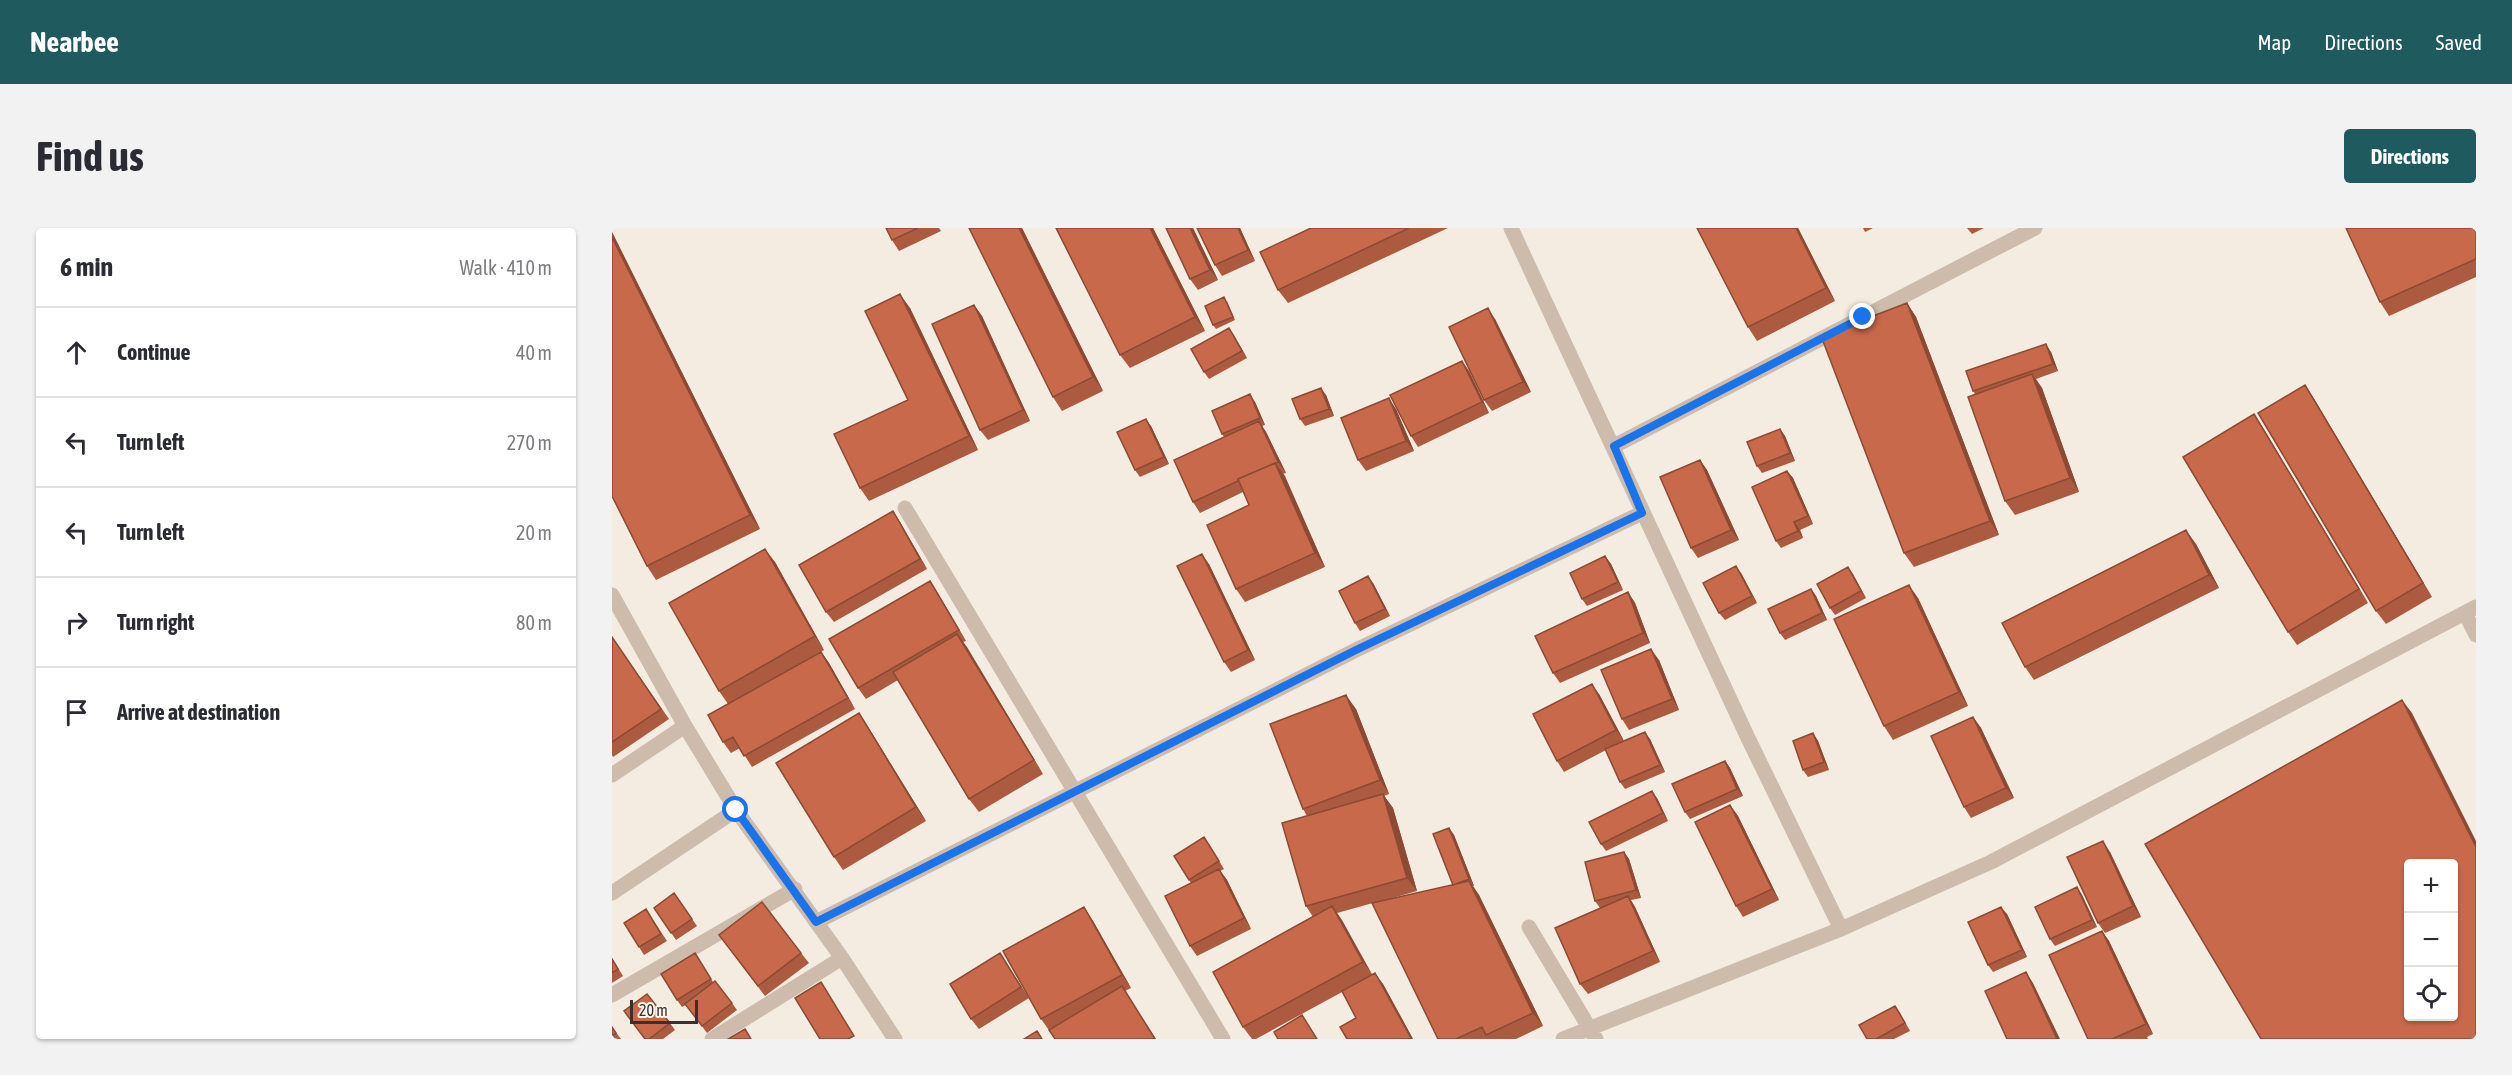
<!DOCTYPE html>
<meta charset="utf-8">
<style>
:root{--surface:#fff;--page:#f2f2f3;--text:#2b2b33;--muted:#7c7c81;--line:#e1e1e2;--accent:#1f5a5e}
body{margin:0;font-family:"Asap Condensed",sans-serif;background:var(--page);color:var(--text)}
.controls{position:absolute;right:18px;bottom:18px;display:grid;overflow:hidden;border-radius:6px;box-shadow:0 2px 4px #0004}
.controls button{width:54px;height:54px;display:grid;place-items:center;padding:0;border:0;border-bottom:2px solid var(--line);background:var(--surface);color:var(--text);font:30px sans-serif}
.scale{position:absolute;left:18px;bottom:15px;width:68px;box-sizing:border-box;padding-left:6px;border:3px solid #3b302b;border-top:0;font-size:16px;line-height:21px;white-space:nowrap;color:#3b302b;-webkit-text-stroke:4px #fbf5ee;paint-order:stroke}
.stop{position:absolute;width:18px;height:18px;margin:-14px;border:4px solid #1a73e8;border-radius:50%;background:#fff}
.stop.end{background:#1a73e8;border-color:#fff;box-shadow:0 2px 6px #0008}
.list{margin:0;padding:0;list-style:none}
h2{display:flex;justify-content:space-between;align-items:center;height:78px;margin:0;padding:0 24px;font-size:26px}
h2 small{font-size:20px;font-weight:400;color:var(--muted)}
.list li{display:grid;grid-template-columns:39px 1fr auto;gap:18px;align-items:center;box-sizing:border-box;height:90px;padding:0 24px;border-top:2px solid var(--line)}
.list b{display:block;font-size:22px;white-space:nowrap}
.list em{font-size:20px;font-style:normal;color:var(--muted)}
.icon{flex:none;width:33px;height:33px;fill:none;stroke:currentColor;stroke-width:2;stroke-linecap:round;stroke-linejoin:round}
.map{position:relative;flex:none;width:1864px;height:811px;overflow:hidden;border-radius:6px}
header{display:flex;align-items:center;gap:36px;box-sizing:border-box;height:84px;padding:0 30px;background:var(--accent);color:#fff}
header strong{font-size:28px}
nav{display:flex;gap:33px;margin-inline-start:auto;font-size:21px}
.intro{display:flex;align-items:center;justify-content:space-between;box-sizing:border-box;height:144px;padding:0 36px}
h1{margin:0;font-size:42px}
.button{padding:15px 27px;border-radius:6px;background:var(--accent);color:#fff;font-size:21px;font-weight:700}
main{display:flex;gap:36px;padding:0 36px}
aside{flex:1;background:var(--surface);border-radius:6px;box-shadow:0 2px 4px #0004}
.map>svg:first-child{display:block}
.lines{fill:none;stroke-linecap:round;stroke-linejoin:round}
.minor{stroke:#cdbbac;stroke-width:15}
.wall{fill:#ac5a40}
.shaded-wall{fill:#8c4a34}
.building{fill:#c8694b;stroke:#8c4a34;stroke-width:1.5;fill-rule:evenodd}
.route{stroke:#1a73e8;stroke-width:8}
</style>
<header>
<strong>Nearbee</strong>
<nav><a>Map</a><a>Directions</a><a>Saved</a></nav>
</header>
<div class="intro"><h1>Find us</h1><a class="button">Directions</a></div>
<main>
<aside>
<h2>6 min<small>Walk · 410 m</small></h2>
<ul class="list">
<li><svg class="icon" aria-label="ahead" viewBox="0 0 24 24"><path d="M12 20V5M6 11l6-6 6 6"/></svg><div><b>Continue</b></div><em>40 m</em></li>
<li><svg class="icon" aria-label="left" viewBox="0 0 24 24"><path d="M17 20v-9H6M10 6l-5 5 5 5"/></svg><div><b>Turn left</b></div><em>270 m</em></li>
<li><svg class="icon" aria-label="left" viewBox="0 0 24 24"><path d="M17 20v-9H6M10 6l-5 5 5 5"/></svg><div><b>Turn left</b></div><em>20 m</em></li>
<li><svg class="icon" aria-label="right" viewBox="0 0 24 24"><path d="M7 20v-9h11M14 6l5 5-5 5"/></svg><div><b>Turn right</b></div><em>80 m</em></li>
<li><svg class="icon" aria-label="arrive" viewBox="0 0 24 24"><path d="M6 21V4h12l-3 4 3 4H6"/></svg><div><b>Arrive at destination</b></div></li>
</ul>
</aside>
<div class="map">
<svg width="1864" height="811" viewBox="0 0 1864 811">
<rect width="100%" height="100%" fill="#f4ebe1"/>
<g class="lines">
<!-- minor -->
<path class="minor" d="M 899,0 L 1136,510 L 1229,701
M 1002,218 L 1423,0
M 293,280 L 611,811
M 0,367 L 73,498 L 124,582 L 230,730 L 283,811
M 1853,385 L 1864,407
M 0,547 L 73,498
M 0,665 L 124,582
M 204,694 L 744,422 L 1030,285
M 917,699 L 984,811
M 0,767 L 183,661
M 100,811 L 230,730
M 951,811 L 1229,701 L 1379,634 L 1864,379"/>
</g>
<!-- wall -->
<path class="wall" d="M 274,0 L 327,0 L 329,3 L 287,23 L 280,12 Z
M 410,0 L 491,163 L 450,183 L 441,169 Z
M 541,0 L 593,103 L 518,140 L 508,127 Z
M 581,0 L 606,52 L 586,62 L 578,51 Z
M 585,0 L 628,0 L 643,33 L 610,48 L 603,37 Z
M 699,0 L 836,0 L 676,75 L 666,62 Z
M 1186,0 L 1223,73 L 1145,113 L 1136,99 Z
M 1251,0 L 1261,0 L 1253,4 Z
M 1355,0 L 1372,0 L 1360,6 Z
M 1864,0 L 1864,49 L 1777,88 L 1768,74 Z
M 0,4 L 148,301 L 44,352 L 35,338 L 0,268 Z
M 615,73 L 623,92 L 604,101 L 601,97 Z
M 1295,75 L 1304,89 L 1387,307 L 1302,339 L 1292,325 Z
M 362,77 L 370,88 L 418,193 L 376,212 L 368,202 Z
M 298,80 L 366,222 L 257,273 L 248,260 L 296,172 Z
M 883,91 L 919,164 L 880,183 L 872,172 Z
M 617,100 L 635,130 L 597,151 L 592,144 Z
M 1439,124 L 1446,143 L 1424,151 L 1430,160 L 1467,264 L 1403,287 L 1393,273 L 1363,166 L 1361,163 Z
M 850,133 L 857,143 L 877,185 L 806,219 L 799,208 Z
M 714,167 L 722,188 L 693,198 L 688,191 Z
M 1702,171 L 1820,369 L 1774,396 L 1764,383 Z
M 643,174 L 653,197 L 650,198 L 654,204 L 674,245 L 671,246 L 713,339 L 633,374 L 624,361 L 637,277 L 631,264 L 588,285 L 581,274 L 612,209 L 610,206 Z
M 784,181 L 802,223 L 754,243 L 746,232 Z
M 1642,186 L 1651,200 L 1756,375 L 1685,417 L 1676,404 Z
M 539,198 L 557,236 L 528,249 L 523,242 Z
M 1168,201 L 1173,208 L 1183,233 L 1150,245 L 1145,238 Z
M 1088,232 L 1095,242 L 1127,312 L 1086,330 L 1079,320 Z
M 1175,243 L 1181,250 L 1201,296 L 1188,302 L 1191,310 L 1169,320 L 1164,313 Z
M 281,283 L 288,294 L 315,341 L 222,394 L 214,384 Z
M 1584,316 L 1607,360 L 1422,452 L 1413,439 Z
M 993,328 L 999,336 L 1011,362 L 975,378 L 970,371 Z
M 163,334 L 212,422 L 154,455 L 209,424 L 217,435 L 243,481 L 140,539 L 128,520 L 119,525 L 111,514 L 116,476 L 107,463 Z
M 597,336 L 643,432 L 619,444 L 612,434 Z
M 1236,339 L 1254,370 L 1223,387 L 1218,380 Z
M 1129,345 L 1145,375 L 1113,392 L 1107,385 Z
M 318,353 L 325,364 L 354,413 L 351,414 L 431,546 L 367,584 L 357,571 L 286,452 L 254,471 L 246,460 Z
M 761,355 L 778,388 L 748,403 L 743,395 Z
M 1199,361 L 1204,368 L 1215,392 L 1173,412 L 1168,405 Z
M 1016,364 L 1023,375 L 1038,415 L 948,455 L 941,445 Z
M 1306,370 L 1356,478 L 1281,512 L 1272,498 Z
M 0,409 L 57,491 L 1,529 L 0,527 Z
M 1047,432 L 1067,482 L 1017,502 L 1010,491 Z
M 987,466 L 1012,513 L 1038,511 L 1053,544 L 1013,561 L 1008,554 L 994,522 L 952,544 L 945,533 Z
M 744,481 L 777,566 L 772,568 L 781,580 L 805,663 L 777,671 L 841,657 L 837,600 L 842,607 L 862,658 L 861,658 L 867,667 L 931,798 L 904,811 L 826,811 L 761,675 L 725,685 L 760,747 L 771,756 L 801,811 L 735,811 L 744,790 L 730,764 L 644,811 L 640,811 L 631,799 L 701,689 L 694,678 L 695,588 L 691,581 Z
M 1361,489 L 1369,500 L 1402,570 L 1359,590 L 1352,579 Z
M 256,499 L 314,593 L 231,642 L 222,629 Z
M 1201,505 L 1206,513 L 1217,542 L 1196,549 L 1191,542 Z
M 1113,533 L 1118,540 L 1131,568 L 1078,591 L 1073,584 Z
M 1045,570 L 1056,593 L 994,623 L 989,616 Z
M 1118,577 L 1126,588 L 1167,672 L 1131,689 L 1124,678 Z
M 597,616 L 612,641 L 608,643 L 615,652 L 639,701 L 585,728 L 578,718 L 579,655 L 562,628 Z
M 1012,624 L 1017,631 L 1029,670 L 1019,672 L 1023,679 L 1048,734 L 976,766 L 968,756 L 988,680 L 983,673 Z
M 1498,624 L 1529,689 L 1493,705 L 1486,695 Z
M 1465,659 L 1470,667 L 1485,699 L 1443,718 L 1438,711 Z
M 62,665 L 85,698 L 64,712 L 42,680 Z
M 472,679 L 481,693 L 519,760 L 513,763 L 519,772 L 439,805 L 429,791 Z
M 1395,686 L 1415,729 L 1381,744 L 1376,737 Z
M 39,689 L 55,713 L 32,727 L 27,719 Z
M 1490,703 L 1497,713 L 1541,806 L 1535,809 L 1536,811 L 1476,811 Z
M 107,707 L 189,725 L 197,735 L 153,768 Z
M 83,725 L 101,754 L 120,775 L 125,782 L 95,805 L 74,777 L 70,779 L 65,772 Z
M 388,725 L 417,770 L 367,801 L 359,791 Z
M 0,730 L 11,748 L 0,755 Z
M 1283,778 L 1298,803 L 1282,811 L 1255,811 Z
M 58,795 L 63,802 L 51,811 L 32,811 Z
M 0,799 L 9,811 L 0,811 Z"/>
<!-- shaded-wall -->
<path class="shaded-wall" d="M 407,0 L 410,0 L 491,163 L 481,149 Z
M 538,0 L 541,0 L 593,103 L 583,89 Z
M 578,0 L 581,0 L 606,52 L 598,42 Z
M 626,0 L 628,0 L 643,33 L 636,22 Z
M 1184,0 L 1186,0 L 1223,73 L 1214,60 Z
M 0,4 L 148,301 L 138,287 L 0,9 Z
M 288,66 L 298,80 L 366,222 L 357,208 Z
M 1295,75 L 1304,89 L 1387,307 L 1378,293 Z
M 362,77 L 370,88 L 418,193 L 411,182 Z
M 876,80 L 883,91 L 919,164 L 911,154 Z
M 617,100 L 622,107 L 635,130 L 630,123 Z
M 1434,116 L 1439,124 L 1446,143 L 1441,136 Z
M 850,133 L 857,143 L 877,185 L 870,174 Z
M 1420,146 L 1430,160 L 1467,264 L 1458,250 Z
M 1693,157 L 1702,171 L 1820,369 L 1811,355 Z
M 709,160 L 714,167 L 722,188 L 717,181 Z
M 638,166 L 643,174 L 653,197 L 648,190 Z
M 777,170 L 784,181 L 802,223 L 794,213 Z
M 1642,186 L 1651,200 L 1756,375 L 1747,361 Z
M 534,191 L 539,198 L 557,236 L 552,229 Z
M 647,193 L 654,204 L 674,245 L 666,234 Z
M 1168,201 L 1173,208 L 1183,233 L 1178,225 Z
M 1088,232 L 1095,242 L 1127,312 L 1119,302 Z
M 663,235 L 673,248 L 713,339 L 703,325 Z
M 1175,243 L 1181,250 L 1201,296 L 1196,288 Z
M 281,283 L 288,294 L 315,341 L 308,331 Z
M 1182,294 L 1188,302 L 1191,310 L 1186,303 Z
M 1574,302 L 1584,316 L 1607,360 L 1597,347 Z
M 153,321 L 163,334 L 212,422 L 203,408 Z
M 590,326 L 597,336 L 643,432 L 636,422 Z
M 993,328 L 999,336 L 1011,362 L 1006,354 Z
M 1124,338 L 1129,345 L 1145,375 L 1140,368 Z
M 1236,339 L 1241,346 L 1254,370 L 1249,363 Z
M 756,348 L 761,355 L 778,388 L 773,381 Z
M 318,353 L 325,364 L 354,413 L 347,402 Z
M 1297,357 L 1306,370 L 1356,478 L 1347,464 Z
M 1199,361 L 1204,368 L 1215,392 L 1210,385 Z
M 1016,364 L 1023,375 L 1038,415 L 1031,405 Z
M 345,406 L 355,419 L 431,546 L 422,532 Z
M 1039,421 L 1047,432 L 1067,482 L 1060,471 Z
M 209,424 L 217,435 L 243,481 L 236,470 Z
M 980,456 L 987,466 L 1012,513 L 1004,502 Z
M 734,467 L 744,481 L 777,566 L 768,552 Z
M 1790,472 L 1800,485 L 1864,613 L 1864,619 Z
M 247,485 L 256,499 L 314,593 L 304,579 Z
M 1361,489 L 1369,500 L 1402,570 L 1394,560 Z
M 1033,504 L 1038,511 L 1053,544 L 1048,537 Z
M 1201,505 L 1206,513 L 1217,542 L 1212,534 Z
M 1113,533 L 1118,540 L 1131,568 L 1125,561 Z
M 1040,563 L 1045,570 L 1056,593 L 1051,585 Z
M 771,566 L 781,580 L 805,663 L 795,650 Z
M 1118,577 L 1126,588 L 1167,672 L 1160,661 Z
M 837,600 L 842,607 L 862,658 L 857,651 Z
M 1491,613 L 1498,624 L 1529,689 L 1521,678 Z
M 1012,624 L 1017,631 L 1029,670 L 1024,662 Z
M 607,641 L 615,652 L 639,701 L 632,690 Z
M 857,653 L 867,667 L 931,798 L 921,785 Z
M 1465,659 L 1470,667 L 1485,699 L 1480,692 Z
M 1016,668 L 1023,679 L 1048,734 L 1041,723 Z
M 720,678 L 730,692 L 761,748 L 751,734 Z
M 472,679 L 481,693 L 519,760 L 510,747 Z
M 1389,679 L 1395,686 L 1415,729 L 1410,722 Z
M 1490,703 L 1497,713 L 1541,806 L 1534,796 Z
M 1414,744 L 1421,755 L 1448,811 L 1445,811 Z
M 763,745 L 771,756 L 801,811 L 799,810 Z
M 510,758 L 519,772 L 544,811 L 543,811 Z
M 1283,778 L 1288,785 L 1298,803 L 1293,795 Z"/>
<!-- building -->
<path class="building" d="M 274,0 L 306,0 L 280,12 Z
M 357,0 L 407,0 L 481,149 L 441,169 Z
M 444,0 L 538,0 L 583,89 L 508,127 Z
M 554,0 L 578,0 L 598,42 L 578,51 Z
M 585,0 L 626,0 L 636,22 L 603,37 Z
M 699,0 L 797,0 L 666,62 L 648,24 Z
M 1085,0 L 1184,0 L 1214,60 L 1136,99 Z
M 1734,0 L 1864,0 L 1864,31 L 1768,74 Z
M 0,9 L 138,287 L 35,338 L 0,268 Z
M 288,66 L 357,208 L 248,260 L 222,206 L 296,172 L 253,83 Z
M 612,69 L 621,89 L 601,97 L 593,78 Z
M 1295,75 L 1378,293 L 1292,325 L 1209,108 Z
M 362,77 L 411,182 L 368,202 L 320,96 Z
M 876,80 L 911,154 L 872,172 L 837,99 Z
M 617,100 L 630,123 L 592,144 L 579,121 Z
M 1434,116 L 1441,136 L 1361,163 L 1354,143 Z
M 850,133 L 870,174 L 799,208 L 778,167 Z
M 1420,146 L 1458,250 L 1393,273 L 1356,169 Z
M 1693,157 L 1811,355 L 1764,383 L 1646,185 Z
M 709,160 L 717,181 L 688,191 L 680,171 Z
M 638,166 L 648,190 L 610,206 L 600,183 Z
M 777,170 L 794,213 L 746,232 L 729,190 Z
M 1642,186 L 1747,361 L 1676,404 L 1571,229 Z
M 534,191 L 552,229 L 523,242 L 505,204 Z
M 647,193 L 666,234 L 626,251 L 626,253 L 581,274 L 562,232 Z
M 1168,201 L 1178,225 L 1145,238 L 1135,214 Z
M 1088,232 L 1119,302 L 1079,320 L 1048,249 Z
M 663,235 L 703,325 L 624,361 L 595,297 L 637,277 L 626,251 Z
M 1175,243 L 1196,288 L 1182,294 L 1186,303 L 1164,313 L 1140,259 Z
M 281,283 L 308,331 L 214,384 L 187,337 Z
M 1574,302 L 1597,347 L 1413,439 L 1390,395 Z
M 153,321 L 203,408 L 107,463 L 57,375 Z
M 590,326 L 636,422 L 612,434 L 565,338 Z
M 993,328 L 1006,354 L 970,371 L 958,345 Z
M 1124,338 L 1140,368 L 1107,385 L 1091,355 Z
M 1236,339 L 1249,363 L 1218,380 L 1205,356 Z
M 756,348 L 773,381 L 743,395 L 727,363 Z
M 318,353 L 347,402 L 246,460 L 217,411 Z
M 1297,357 L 1347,464 L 1272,498 L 1222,391 Z
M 1199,361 L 1210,385 L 1168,405 L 1156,381 Z
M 1016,364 L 1031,405 L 941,445 L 923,408 Z
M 345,406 L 422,532 L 357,571 L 281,444 Z
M 0,409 L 49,481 L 0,514 Z
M 1039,421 L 1060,471 L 1010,491 L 989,442 Z
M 209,424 L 236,470 L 132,528 L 121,509 L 111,514 L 96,487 Z
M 980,456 L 1004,502 L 945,533 L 921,486 Z
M 734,467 L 768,552 L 691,581 L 658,496 Z
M 1790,472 L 1864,619 L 1864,811 L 1649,811 L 1533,616 ZM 1797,636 L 1842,636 L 1842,789 L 1797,789 Z
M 247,485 L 304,579 L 222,629 L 164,535 Z
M 1361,489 L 1394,560 L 1352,579 L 1319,508 Z
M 1033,504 L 1048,537 L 1008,554 L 993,521 Z
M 1201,505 L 1212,534 L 1191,542 L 1181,513 Z
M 1113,533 L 1125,561 L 1073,584 L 1060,556 Z
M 1040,563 L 1051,585 L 989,616 L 977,594 Z
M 771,566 L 795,650 L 694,678 L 670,595 Z
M 1118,577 L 1160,661 L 1124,678 L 1083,594 Z
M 837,600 L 857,651 L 841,657 L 821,606 Z
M 592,609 L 607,633 L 577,652 L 562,628 Z
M 1491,613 L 1521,678 L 1486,695 L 1455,629 Z
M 1012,624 L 1024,662 L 983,673 L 973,634 Z
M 607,641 L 632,690 L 578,718 L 553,668 Z
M 857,653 L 921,785 L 874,807 L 870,799 L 844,811 L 826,811 L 760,675 Z
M 1465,659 L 1480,692 L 1438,711 L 1423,679 Z
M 62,665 L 80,691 L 59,705 L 42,680 Z
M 1016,668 L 1041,723 L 968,756 L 943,700 Z
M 150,674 L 189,725 L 146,758 L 107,707 Z
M 720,678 L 751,734 L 631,799 L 601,744 Z
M 472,679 L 510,747 L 429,791 L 391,723 Z
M 1389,679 L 1410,722 L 1376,737 L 1356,694 Z
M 34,681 L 49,706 L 27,719 L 12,695 Z
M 1490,703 L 1534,796 L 1500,811 L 1476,811 L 1437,727 Z
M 83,725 L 99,751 L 65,772 L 49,746 Z
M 388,725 L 409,759 L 359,791 L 338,756 Z
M 0,731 L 6,741 L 0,745 Z
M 1414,744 L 1445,811 L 1395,811 L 1373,763 Z
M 763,745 L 799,810 L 796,811 L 735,811 L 728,799 L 744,790 L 730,763 Z
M 103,753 L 120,775 L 90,798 L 73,776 Z
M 209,754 L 242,808 L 236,811 L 208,811 L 183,770 Z
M 510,758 L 543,811 L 443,811 L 437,802 Z
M 35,766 L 58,795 L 37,811 L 33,811 L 12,783 Z
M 1283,778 L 1293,795 L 1264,811 L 1255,811 L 1247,797 Z
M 690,787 L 705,811 L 666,811 L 662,804 Z
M 0,799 L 4,805 L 0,808 Z
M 133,801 L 139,811 L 116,811 Z
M 425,803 L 430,811 L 412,811 Z"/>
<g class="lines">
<!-- route -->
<path class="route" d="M 124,582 L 204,694 L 744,422 L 1030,285 L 1002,218 L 1251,89"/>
</g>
</svg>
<div class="controls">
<button>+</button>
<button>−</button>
<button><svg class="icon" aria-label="locate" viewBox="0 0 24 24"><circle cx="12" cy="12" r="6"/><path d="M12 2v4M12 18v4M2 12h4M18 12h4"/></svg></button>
</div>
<div class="scale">20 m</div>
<div class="stop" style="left:124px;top:582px"></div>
<div class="stop end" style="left:1251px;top:89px"></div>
</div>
</main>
